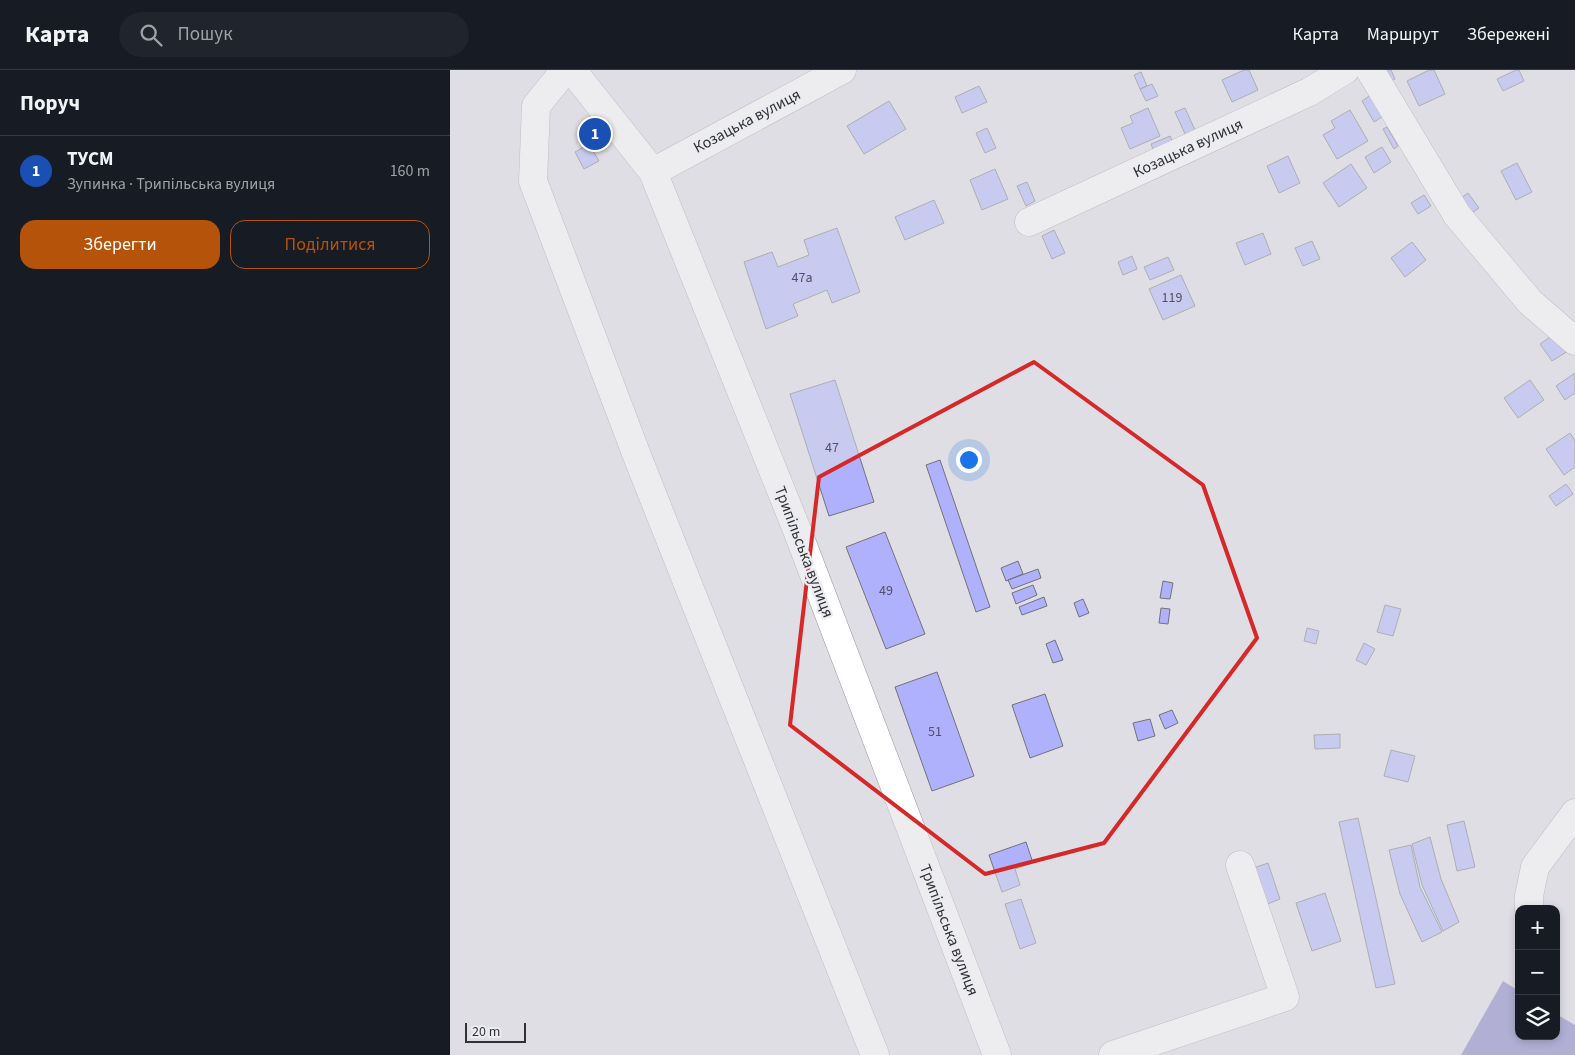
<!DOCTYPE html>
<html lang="uk">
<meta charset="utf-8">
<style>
:root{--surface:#171b24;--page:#20242c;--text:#f1f3f6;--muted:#9ea1a6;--line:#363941;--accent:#b45309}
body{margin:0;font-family:"Source Sans 3",sans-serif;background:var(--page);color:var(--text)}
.controls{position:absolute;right:15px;bottom:15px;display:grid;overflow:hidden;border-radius:10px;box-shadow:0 2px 8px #0003}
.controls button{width:45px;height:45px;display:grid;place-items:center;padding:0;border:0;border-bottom:1px solid var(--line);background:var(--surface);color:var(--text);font:25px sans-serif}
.scale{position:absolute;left:15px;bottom:12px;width:61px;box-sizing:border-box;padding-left:5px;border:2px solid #323234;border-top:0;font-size:14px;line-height:18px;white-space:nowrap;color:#323234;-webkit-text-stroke:4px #ebecf1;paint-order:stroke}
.you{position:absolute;left:518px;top:389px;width:18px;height:18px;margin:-12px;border:4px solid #fff;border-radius:50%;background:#1a73e8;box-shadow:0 0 0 8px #1a73e833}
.badge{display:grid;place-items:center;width:32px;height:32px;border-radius:50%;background:var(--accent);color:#fff;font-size:16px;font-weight:700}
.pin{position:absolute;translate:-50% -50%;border:2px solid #fff;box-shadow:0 1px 5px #0006}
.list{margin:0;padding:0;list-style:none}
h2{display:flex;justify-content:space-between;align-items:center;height:65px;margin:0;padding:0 20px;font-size:21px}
h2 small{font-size:16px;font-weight:400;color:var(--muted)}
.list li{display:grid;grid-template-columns:32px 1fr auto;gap:15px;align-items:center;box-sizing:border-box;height:70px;padding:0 20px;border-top:1px solid var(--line)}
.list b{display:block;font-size:19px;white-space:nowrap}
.list p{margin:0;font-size:16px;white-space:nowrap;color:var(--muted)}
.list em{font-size:16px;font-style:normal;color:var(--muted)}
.actions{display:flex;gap:10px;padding:15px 20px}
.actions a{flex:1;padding:11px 0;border:1px solid var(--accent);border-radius:15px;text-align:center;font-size:18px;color:var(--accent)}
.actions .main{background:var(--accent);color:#fff}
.icon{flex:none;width:28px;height:28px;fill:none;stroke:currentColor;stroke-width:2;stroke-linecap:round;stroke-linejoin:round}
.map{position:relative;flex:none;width:1125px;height:985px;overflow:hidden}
header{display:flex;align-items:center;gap:30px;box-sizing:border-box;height:70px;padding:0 25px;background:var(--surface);border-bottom:1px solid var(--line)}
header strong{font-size:24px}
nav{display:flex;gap:28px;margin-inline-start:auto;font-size:18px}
.search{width:350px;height:45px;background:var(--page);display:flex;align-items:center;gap:12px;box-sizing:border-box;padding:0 18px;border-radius:28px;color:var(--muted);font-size:19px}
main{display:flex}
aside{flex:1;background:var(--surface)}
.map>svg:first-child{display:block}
.water{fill:#7a79c1}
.building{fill:#b0b1fd;stroke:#727277}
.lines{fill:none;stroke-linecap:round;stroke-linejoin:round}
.minor-casing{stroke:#97979d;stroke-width:29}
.minor{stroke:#fff;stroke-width:28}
.marked{fill:none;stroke:#d62828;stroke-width:4;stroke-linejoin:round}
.labels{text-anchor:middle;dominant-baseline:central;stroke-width:4.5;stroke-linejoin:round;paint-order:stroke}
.number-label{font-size:14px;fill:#525266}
.street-label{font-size:16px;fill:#323234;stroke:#ebecf1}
</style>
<header>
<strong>Карта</strong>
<div class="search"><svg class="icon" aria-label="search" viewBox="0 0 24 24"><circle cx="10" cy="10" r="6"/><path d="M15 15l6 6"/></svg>Пошук</div>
<nav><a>Карта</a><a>Маршрут</a><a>Збережені</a></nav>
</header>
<main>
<aside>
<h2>Поруч<small></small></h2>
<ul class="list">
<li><span class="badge" style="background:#1a4fb4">1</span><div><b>ТУСМ</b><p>Зупинка · Трипільська вулиця</p></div><em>160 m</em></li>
</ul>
<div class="actions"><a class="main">Зберегти</a><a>Поділитися</a></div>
</aside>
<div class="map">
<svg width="1125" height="985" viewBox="0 0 1125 985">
<rect width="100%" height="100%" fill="#dedee4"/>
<!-- water -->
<path class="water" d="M 1053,911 L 1069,921 L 1069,966 L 1106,966 L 1106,944 L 1125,955 L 1125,985 L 1011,985 Z"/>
<!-- building -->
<path class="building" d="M 794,0 L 799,0 L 808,20 L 782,32 L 772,10 Z
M 928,0 L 941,0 L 945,9 L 935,14 Z
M 979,0 L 984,0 L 995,24 L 969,36 L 957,11 Z
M 1066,0 L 1069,0 L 1074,11 L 1053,21 L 1047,9 Z
M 691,2 L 697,16 L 690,19 L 684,5 Z
M 702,14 L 708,26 L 696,31 L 690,19 Z
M 529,16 L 537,32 L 512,43 L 505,27 Z
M 922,24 L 935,45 L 924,52 L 912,31 Z
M 439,31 L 456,59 L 414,84 L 397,56 Z
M 698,38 L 710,66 L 680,79 L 671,58 L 683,53 L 680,46 Z
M 735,38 L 745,60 L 735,64 L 725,42 Z
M 900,40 L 918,71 L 887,89 L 873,65 L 885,58 L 881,51 Z
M 937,57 L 948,76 L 944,79 L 933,59 Z
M 537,58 L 546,78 L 535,83 L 526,63 Z
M 720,66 L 726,79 L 706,87 L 701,74 Z
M 139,74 L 149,91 L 134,99 L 125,82 Z
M 932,77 L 941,92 L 924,103 L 915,87 Z
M 838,86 L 850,113 L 829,123 L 817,96 Z
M 1067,93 L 1082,122 L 1066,130 L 1051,101 Z
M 901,94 L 917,118 L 889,137 L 873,113 Z
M 545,99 L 558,129 L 532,140 L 520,110 Z
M 577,112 L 585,131 L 576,136 L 567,116 Z
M 1018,123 L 1029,138 L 1017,146 L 1007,131 Z
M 974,125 L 981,136 L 968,144 L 961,133 Z
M 484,130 L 494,153 L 455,170 L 445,147 Z
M 387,158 L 410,222 L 382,233 L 377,220 L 343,234 L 348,246 L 316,259 L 294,192 L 322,182 L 328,197 L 359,185 L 354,170 Z
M 604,160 L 615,183 L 602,189 L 592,166 Z
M 813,163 L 821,184 L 795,195 L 786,173 Z
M 862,171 L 870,189 L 853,196 L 845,178 Z
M 962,172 L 976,190 L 955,207 L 941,188 Z
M 682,186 L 687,199 L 673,205 L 668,192 Z
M 718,187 L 724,200 L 700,210 L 694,197 Z
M 731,205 L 745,236 L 713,250 L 699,219 Z
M 1106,263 L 1118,281 L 1102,291 L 1090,274 Z
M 1125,303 L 1125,323 L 1115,330 L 1106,316 Z
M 385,310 L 424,432 L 379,446 L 340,324 Z
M 1080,310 L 1094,330 L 1068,348 L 1054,328 Z
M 1120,363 L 1125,371 L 1125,397 L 1114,405 L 1096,379 Z
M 490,390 L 540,537 L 526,542 L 476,395 Z
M 1116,414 L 1123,424 L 1106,436 L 1099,426 Z
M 435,462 L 475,564 L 436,579 L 396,477 Z
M 568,491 L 573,504 L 556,511 L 551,498 Z
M 588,499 L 591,508 L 562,519 L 558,510 Z
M 713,511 L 723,513 L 720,529 L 710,528 Z
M 583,515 L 587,525 L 566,534 L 562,523 Z
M 594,527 L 597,536 L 572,545 L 569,537 Z
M 633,529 L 639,543 L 629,547 L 624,533 Z
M 935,535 L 951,539 L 943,566 L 927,562 Z
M 711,538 L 720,539 L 718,554 L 709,553 Z
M 857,558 L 869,561 L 866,574 L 854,571 Z
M 605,570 L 613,590 L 603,593 L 596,574 Z
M 914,573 L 925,579 L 916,595 L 906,590 Z
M 487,602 L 524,706 L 482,721 L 445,617 Z
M 595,624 L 613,676 L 580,688 L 562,635 Z
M 722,640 L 728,653 L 715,659 L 709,645 Z
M 700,649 L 705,666 L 688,671 L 683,653 Z
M 890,664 L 890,678 L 865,679 L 864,665 Z
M 941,680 L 965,686 L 958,712 L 934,706 Z
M 908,748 L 945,914 L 926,918 L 889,752 Z
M 1014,751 L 1025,797 L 1007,801 L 997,755 Z
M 980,767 L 991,809 L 1009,852 L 993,861 L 972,815 L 962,774 Z
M 576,772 L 583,793 L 565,799 L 570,815 L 552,822 L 539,785 Z
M 961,775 L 970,817 L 992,862 L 972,872 L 950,824 L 939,780 Z
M 818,793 L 830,829 L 810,837 L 798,800 Z
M 875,823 L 891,871 L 862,881 L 846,833 Z
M 571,829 L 586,873 L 570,879 L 555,834 Z"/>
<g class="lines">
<defs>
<path id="minor" d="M 115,0 L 86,36 L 83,111 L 189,391 L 425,985
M 122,0 L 203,102 L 347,460 L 547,985
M 920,0 L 1007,145 L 1080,232 L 1125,271
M 203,102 L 392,0
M 579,152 L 859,22 L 895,0
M 1079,839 L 1079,826 L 1085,797 L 1125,743
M 663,985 L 835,927 L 790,795"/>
</defs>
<!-- minor casing -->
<use href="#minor" class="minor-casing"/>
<!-- minor -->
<use href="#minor" class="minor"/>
</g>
<!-- marked area -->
<path d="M0 0H1125V985H0ZM 584,292 L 753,415 L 807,568 L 654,773 L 535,804 L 340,655 L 369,407 Z" fill="#dedee4" fill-opacity=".55" fill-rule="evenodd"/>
<path class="marked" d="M 584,292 L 753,415 L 807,568 L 654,773 L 535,804 L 340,655 L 369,407 Z"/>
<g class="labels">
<!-- number labels -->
<g class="number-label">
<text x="352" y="208">47а</text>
<text x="722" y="228">119</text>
<text x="382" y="378">47</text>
<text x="436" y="521">49</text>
<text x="485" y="662">51</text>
</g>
<!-- street labels -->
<g class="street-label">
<text transform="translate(297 51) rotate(-28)">Козацька вулиця</text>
<text transform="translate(738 78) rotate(-25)">Козацька вулиця</text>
<text transform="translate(354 482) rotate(69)">Трипільська вулиця</text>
<text transform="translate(499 860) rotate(69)">Трипільська вулиця</text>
</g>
</g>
</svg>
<div class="controls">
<button>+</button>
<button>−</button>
<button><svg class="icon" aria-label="layers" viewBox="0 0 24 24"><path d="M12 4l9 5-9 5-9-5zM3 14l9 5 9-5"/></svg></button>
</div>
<div class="scale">20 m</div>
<div class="you"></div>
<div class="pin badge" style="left:145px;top:64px;background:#1a4fb4">1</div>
</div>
</main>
